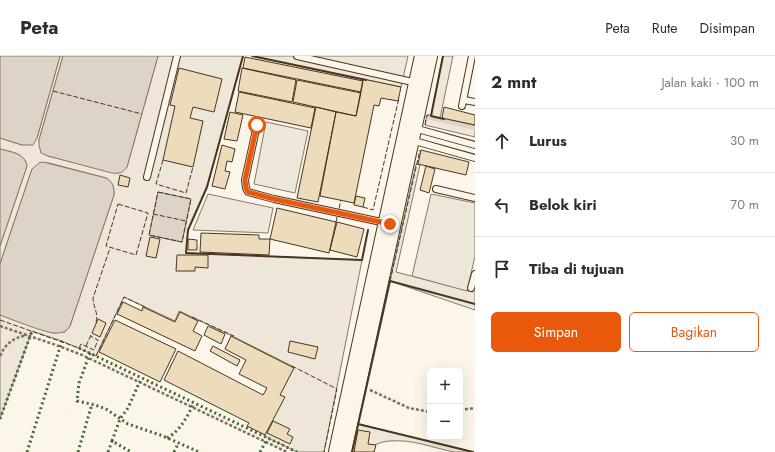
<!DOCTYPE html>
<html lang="id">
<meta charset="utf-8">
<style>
:root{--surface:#fff;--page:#f7f7f7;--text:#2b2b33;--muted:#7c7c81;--line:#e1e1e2;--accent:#ea580c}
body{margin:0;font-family:Jost,sans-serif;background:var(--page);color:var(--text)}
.controls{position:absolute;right:12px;bottom:12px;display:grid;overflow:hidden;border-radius:6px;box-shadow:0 4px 16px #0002}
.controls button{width:36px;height:36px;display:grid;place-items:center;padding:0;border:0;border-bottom:1px solid var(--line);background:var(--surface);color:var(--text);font:20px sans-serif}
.stop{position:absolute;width:12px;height:12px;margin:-9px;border:3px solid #ea580c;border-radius:50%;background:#fff}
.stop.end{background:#ea580c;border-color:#fff;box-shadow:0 1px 4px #0008}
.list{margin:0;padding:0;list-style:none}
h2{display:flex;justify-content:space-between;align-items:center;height:52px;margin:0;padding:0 16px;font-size:17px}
h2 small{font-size:13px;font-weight:400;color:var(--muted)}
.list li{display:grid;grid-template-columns:26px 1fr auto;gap:12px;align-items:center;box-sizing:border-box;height:64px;padding:0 16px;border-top:1px solid var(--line)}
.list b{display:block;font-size:15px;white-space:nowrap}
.list em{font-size:13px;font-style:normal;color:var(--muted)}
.actions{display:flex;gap:8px;padding:12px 16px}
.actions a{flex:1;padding:9px 0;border:1px solid var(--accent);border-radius:6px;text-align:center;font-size:14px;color:var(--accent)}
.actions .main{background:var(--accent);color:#fff}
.icon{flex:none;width:22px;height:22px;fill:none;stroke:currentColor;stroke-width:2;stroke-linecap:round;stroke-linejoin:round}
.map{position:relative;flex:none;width:475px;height:396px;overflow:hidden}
header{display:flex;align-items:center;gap:24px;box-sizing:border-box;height:56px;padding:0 20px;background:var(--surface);border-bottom:1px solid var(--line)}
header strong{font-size:19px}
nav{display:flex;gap:22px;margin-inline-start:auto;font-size:14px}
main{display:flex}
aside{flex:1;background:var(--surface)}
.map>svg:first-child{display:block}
.green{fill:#ede6d9;stroke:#887966;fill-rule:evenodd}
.parking{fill:#ede7d9;stroke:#887966}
.water{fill:#dcd4c6;stroke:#887966}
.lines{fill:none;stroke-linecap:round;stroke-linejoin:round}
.stream{stroke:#dcd4c6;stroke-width:4}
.building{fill:#ecdcbc;stroke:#4a3520}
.lane-casing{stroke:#4a3520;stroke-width:8}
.highway-casing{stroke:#4a3520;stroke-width:24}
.path{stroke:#7f6f5c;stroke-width:2.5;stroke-dasharray:3 2;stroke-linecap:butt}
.lane{stroke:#fbf6e9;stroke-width:6}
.highway{stroke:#fbf6e9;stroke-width:22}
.hedge{stroke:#436837;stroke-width:3;stroke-dasharray:2 3;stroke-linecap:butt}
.fence{stroke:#4a3520;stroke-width:1;stroke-dasharray:5 2;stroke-linecap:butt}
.wall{stroke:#4a3520;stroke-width:2}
.route{stroke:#ea580c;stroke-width:5}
</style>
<header>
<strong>Peta</strong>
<nav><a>Peta</a><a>Rute</a><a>Disimpan</a></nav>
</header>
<main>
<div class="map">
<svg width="475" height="396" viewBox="0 0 475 396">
<rect width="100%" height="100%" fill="#fbf6e9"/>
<!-- green -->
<path class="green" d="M 60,0 L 63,0 L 39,84 L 48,100 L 117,117 L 127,111 L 158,0 L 243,0 L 207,131 L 188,174 L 186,197 L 362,204 L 324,396 L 297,396 L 264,380 L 277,343 L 294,311 L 230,279 L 179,255 L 175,265 L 124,241 L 96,300 L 62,285 L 32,275 L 0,363 L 0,259 L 53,277 L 65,276 L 70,270 L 114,139 C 114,131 113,126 106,122 L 49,107 L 43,107 L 32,113 L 0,208 L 0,190 L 27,110 C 25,97 11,96 0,93 L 0,82 L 22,89 L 37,82 ZM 186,165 L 182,186 L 149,179 Z
M 252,0 L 408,0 L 401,31 Z
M 443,0 L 453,0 L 440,62 L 475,70 L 475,81 L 425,69 L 427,59 L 431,59 Z
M 416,108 L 420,109 L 396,216 L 473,236 L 475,231 L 475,254 L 390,225 Z
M 358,368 L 473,396 C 467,396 460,396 454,396 C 433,392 413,383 390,385 C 377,385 365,396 352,396 Z"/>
<!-- parking -->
<path class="parking" d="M 266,66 L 308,75 L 295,137 L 254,128 Z
M 208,138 L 273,152 L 268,177 L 193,174 Z
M 431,138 L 475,147 L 475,200 L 467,235 L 412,220 Z"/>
<!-- water -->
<path class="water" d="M 0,0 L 60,0 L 37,82 L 33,89 L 22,89 L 0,82 Z
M 63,0 L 158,0 L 127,111 C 123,117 119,118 112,117 L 48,100 L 41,97 L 39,89 L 39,84 Z
M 0,93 C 11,96 25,97 27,110 L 0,190 Z
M 43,106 L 106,122 C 113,126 114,130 114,139 L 70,270 C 67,275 63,277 57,277 C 47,278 11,263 0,259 L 0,208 L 32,113 L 39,107 Z
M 158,136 L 191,143 L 182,186 L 149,179 Z"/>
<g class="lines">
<!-- stream -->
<path class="stream" d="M 427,61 L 475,72"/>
</g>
<!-- building -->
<path class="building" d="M 245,1 L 363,25 L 361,36 L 243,12 Z
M 179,12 L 222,23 L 214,56 L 193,51 L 190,62 L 203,65 L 193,111 L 163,104 L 175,50 L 170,49 Z
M 242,12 L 296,24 L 292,46 L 238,35 Z
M 363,23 L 401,31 L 398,45 L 381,42 L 379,50 L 374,49 L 354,147 L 320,140 L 336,56 L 356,60 Z
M 297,24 L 361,37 L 356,60 L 293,46 Z
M 239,36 L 315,52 L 311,72 L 235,56 Z
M 316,51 L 336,56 L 318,146 L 297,142 Z
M 444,51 L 475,59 L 475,69 L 442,62 Z
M 230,56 L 243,59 L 237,85 L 224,83 Z
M 222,89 L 235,93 L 232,106 L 227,105 L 225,115 L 230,116 L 225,133 L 212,130 Z
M 421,94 L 469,106 L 466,119 L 418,108 Z
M 426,110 L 435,113 L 429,137 L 420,134 Z
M 120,119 L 130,122 L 128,131 L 118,129 Z
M 356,140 L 365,142 L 363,151 L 354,149 Z
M 277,152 L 336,166 L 329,197 L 270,183 Z
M 337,166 L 364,173 L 357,201 L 330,194 Z
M 201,177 L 259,179 L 259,183 L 270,183 L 269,199 L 200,196 Z
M 150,181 L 160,183 L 156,202 L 146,200 Z
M 188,183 L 197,184 L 197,194 L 188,194 Z
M 177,199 L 208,199 L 208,212 L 195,211 L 195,215 L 176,215 Z
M 123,246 L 142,255 L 143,251 L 175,266 L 180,256 L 198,265 L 193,275 L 202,280 L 195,295 L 117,258 Z
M 98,263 L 106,267 L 100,281 L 92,277 Z
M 115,264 L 176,293 L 160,326 L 99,296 Z
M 208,270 L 225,278 L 221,288 L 204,279 Z
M 231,280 L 294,312 L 280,339 L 285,341 L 265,379 L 247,370 L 249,367 L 164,324 L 178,295 L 263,339 L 267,332 L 239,318 L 246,304 L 225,293 Z
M 290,285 L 318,291 L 315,303 L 288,296 Z
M 213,290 L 240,304 L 237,310 L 210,295 Z
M 273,365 L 290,373 L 287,378 L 293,381 L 290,388 L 267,377 Z
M 358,374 L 370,376 L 368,388 L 376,389 L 374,396 L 354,396 Z"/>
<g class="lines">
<defs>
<path id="lane" d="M 297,0 L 417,27
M 464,44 L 475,46
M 462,50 L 472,0
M 257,69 L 245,124 L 246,132 L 248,136 L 274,143 L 386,167
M 414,72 L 475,89
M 411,84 L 475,102
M 147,121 L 177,0
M 436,133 L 475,142
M 471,232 L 475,218"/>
<path id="highway" d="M 340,396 L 426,0"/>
</defs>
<!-- lane casing -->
<use href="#lane" class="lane-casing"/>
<!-- highway casing -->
<use href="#highway" class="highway-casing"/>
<!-- path -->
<path class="path" d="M 0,270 L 56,289 L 82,299 L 287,396
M 0,300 C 6,287 13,282 27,279
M 370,334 L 409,352 L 430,356
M 460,354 L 475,352"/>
<!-- lane -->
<use href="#lane" class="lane"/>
<!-- highway -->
<use href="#highway" class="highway"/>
<!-- hedge -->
<path class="hedge" d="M 79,292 L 297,396
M 90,297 L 79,327 L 77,345 L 95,349 L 106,353 L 128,368 L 163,380 L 199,396
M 0,363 L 32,275
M 167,382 C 181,374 187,361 194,347
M 112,385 L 120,363 L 128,352 L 140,325
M 27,396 L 62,285
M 78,396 L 92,348
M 108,396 L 112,385 L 131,396
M 174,396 L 178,388
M 260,396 L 266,385"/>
<!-- fence -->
<path class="fence" d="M 53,35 L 142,58
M 425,69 L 427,59 L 431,60
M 163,104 L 156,128 L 186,137 L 193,111
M 158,136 L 191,143 L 182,186 L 149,179 Z
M 118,148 L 148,157 L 136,199 L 106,190 Z
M 363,151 L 373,154 L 399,42
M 153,158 L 186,165
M 336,166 L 341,144
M 390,225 L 420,94
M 192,261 L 234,280
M 0,264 L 79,292 L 81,288 L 94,294 L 98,284 L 90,280
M 96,266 C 99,258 93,251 93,242 L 110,192
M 86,290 L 91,279
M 96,300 L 124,241 L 145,251
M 292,310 L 337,333 L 324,396"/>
<!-- wall -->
<path class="wall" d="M 243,0 L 207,131 L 188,174 L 186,197 L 362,204 L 368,174
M 252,0 L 366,24
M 443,0 L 431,60 L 444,63
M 358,368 L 473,396
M 352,396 L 390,225 L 475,248"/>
</g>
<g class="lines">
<!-- route -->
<path class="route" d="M 257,69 L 245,124 L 246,132 L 248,136 L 274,143 L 390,168"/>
</g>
</svg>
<div class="controls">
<button>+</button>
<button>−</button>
</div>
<div class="stop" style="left:257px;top:69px"></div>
<div class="stop end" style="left:390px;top:168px"></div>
</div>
<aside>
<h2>2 mnt<small>Jalan kaki · 100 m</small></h2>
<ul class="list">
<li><svg class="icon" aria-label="ahead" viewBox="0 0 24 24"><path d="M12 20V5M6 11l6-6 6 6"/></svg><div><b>Lurus</b></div><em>30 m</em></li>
<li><svg class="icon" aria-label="left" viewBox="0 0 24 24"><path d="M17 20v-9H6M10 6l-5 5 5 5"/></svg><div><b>Belok kiri</b></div><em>70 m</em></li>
<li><svg class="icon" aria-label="arrive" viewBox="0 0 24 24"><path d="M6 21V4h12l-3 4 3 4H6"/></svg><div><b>Tiba di tujuan</b></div></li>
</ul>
<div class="actions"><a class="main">Simpan</a><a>Bagikan</a></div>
</aside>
</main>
